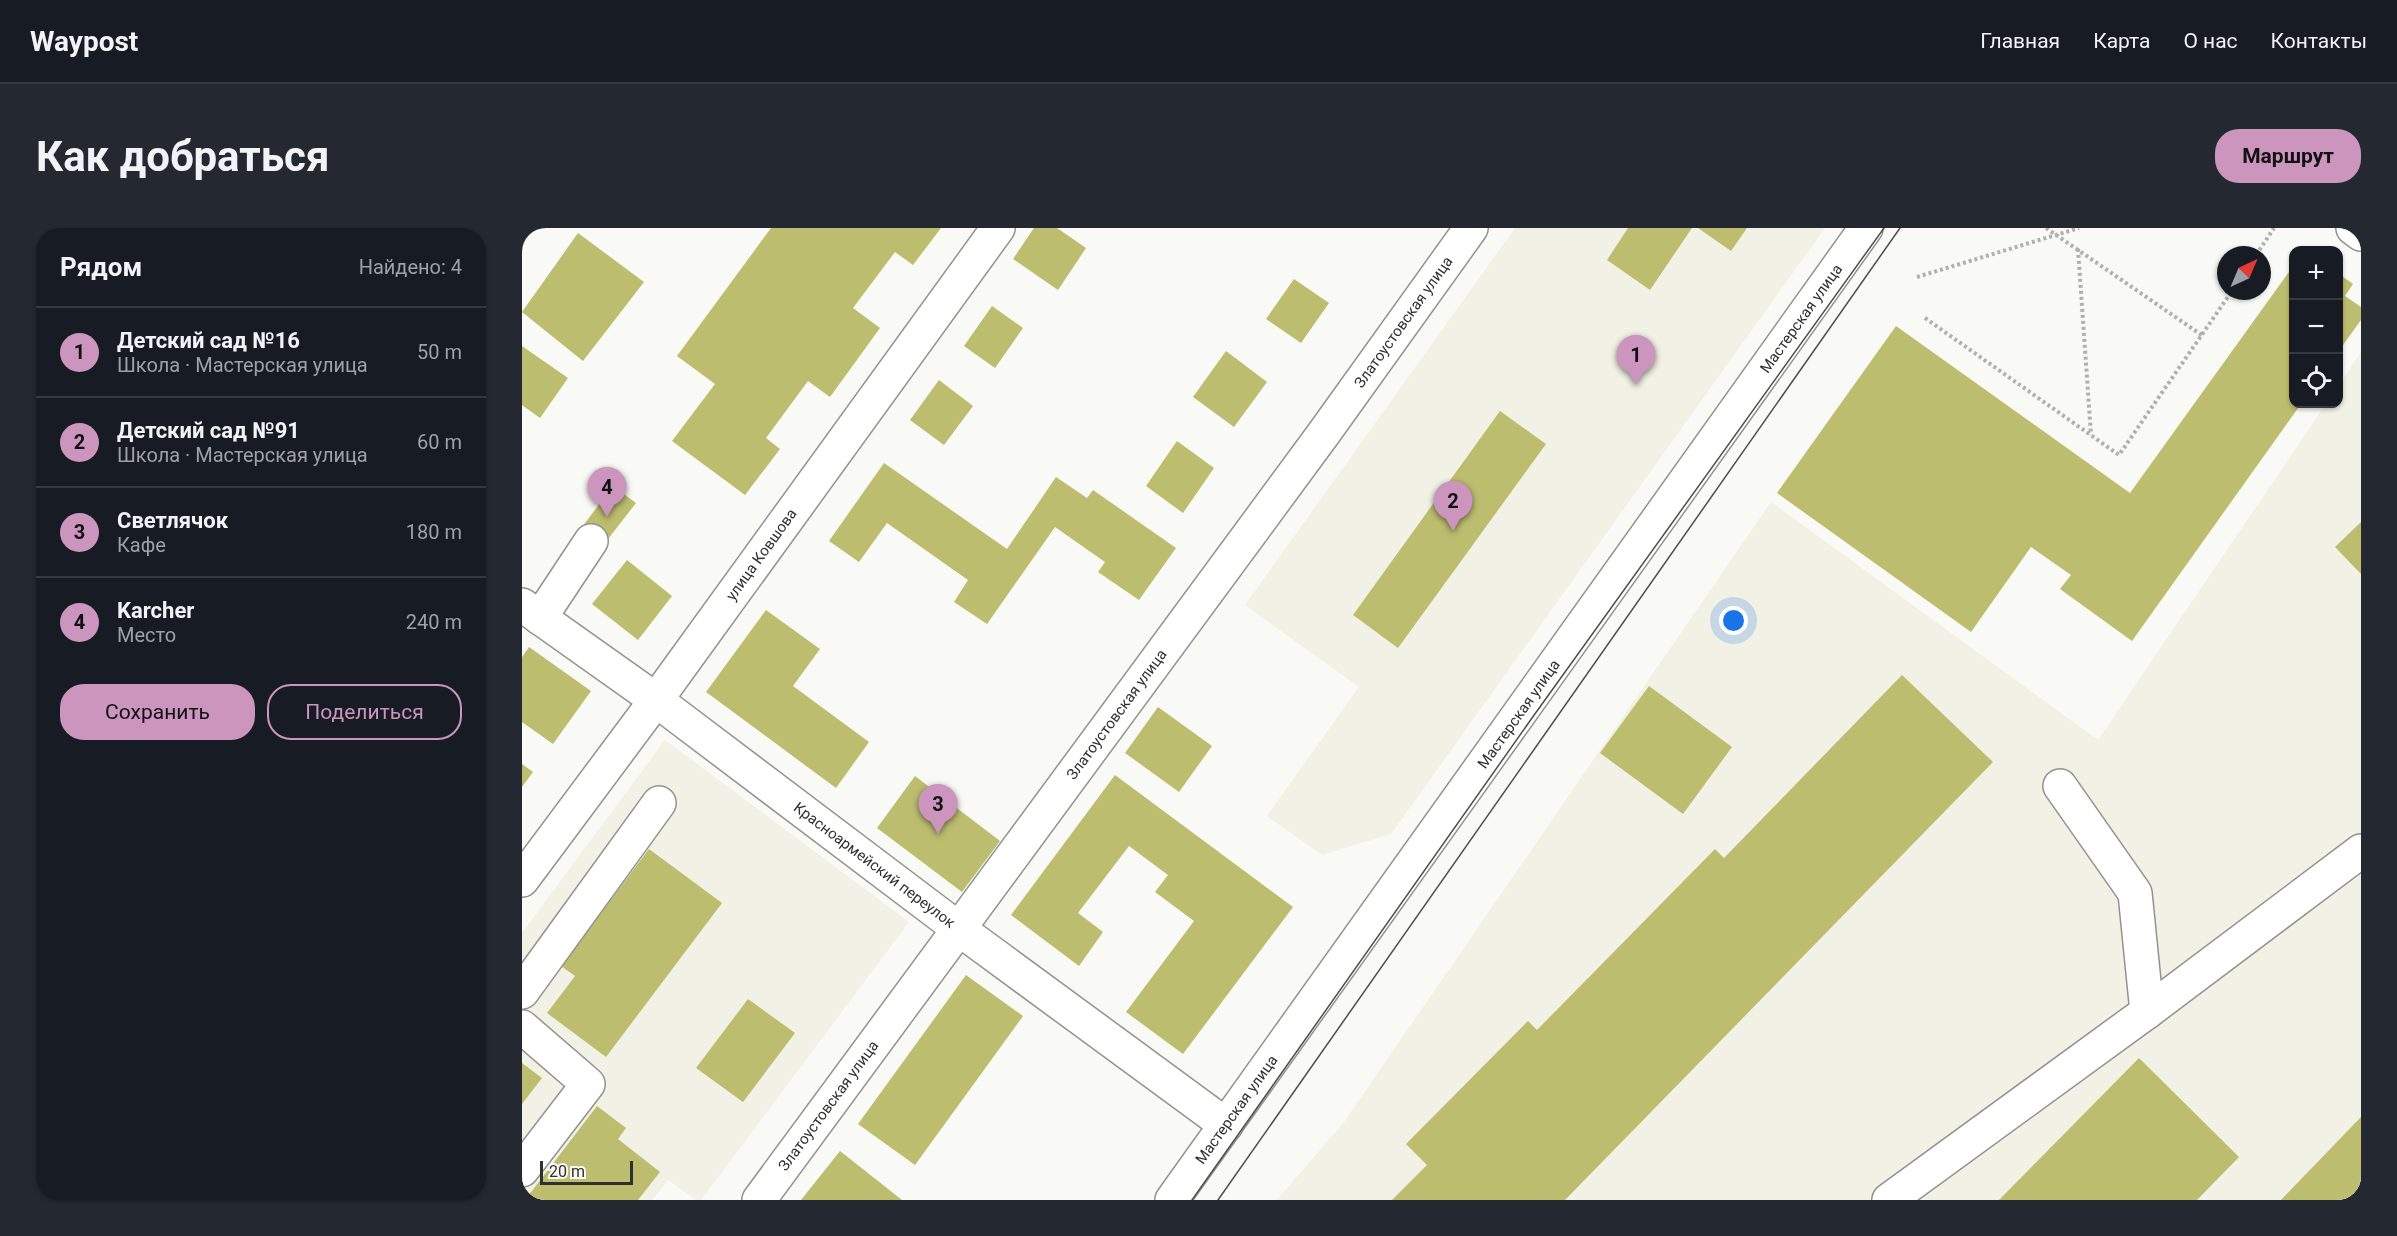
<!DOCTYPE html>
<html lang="ru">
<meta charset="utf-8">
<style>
:root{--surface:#171b24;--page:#242831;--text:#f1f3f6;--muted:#9ea1a6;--line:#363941;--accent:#cb95be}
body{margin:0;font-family:Roboto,sans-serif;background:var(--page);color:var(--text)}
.controls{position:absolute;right:18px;top:18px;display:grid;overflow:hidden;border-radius:12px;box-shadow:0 2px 4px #0004}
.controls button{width:54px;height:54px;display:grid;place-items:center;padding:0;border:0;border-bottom:2px solid var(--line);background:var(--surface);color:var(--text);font:30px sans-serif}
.compass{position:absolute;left:1695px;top:18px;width:54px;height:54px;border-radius:50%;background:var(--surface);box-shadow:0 2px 4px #0004;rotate:44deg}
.scale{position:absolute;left:18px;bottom:15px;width:93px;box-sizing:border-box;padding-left:6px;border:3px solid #30302e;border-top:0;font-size:16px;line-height:21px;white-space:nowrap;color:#30302e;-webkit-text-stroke:4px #f9f9f5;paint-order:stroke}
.you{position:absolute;left:1212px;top:393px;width:21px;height:21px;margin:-15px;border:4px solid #fff;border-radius:50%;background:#1a73e8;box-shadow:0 0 0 9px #1a73e833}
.badge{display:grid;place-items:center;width:39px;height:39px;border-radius:50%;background:var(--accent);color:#111;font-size:20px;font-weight:700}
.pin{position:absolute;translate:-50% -50px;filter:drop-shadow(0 2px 3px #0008)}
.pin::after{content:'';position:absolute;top:32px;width:21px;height:18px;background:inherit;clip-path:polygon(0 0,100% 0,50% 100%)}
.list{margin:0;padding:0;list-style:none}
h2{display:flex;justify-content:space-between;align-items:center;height:78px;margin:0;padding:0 24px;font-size:26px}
h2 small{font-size:20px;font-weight:400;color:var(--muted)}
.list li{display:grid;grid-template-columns:39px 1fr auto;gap:18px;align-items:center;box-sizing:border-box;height:90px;padding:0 24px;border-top:2px solid var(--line)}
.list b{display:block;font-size:22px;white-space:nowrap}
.list p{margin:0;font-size:20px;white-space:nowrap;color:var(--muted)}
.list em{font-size:20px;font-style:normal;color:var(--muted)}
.actions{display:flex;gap:12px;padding:18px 24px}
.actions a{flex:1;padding:14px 0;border:2px solid var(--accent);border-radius:24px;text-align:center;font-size:21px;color:var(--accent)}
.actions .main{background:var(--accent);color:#111}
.icon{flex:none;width:33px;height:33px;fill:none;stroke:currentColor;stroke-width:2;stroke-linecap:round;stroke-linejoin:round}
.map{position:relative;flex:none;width:1839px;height:972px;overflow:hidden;border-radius:24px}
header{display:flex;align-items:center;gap:36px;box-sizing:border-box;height:84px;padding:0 30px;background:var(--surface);border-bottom:2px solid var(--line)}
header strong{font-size:28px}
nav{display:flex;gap:33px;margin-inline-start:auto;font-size:21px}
.intro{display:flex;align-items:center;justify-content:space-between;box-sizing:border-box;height:144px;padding:0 36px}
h1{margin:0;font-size:42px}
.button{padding:15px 27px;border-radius:24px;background:var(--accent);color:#111;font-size:21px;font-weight:700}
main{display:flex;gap:36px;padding:0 36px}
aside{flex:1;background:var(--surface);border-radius:24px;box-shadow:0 2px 4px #0004}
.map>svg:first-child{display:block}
.built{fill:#f1f1e5}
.building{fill:#bdbd70}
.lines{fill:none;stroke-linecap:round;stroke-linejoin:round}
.minor-casing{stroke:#92928e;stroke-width:36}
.major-casing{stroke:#92928e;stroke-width:36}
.path{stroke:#b0b0ad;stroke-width:4;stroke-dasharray:3 3;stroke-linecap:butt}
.minor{stroke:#fff;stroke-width:33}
.major{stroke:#fff;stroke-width:33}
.tram{stroke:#4d4d4b;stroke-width:1.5}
.labels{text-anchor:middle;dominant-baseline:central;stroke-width:4.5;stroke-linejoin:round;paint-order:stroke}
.street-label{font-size:15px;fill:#30302e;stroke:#f9f9f5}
</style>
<header>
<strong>Waypost</strong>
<nav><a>Главная</a><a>Карта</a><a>О нас</a><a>Контакты</a></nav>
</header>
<div class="intro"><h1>Как добраться</h1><a class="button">Маршрут</a></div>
<main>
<aside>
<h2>Рядом<small>Найдено: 4</small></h2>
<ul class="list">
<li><span class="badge">1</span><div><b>Детский сад №16</b><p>Школа · Мастерская улица</p></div><em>50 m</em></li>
<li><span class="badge">2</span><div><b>Детский сад №91</b><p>Школа · Мастерская улица</p></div><em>60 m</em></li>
<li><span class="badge">3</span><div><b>Светлячок</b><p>Кафе</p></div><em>180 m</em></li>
<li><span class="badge">4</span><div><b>Karcher</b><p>Место</p></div><em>240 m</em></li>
</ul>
<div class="actions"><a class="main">Сохранить</a><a>Поделиться</a></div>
</aside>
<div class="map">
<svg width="1839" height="972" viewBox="0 0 1839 972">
<rect width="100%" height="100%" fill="#f9f9f5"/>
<!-- built -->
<path class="built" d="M 993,0 L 1303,0 L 869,606 L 800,627 L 745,588 L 837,459 L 723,377 Z
M 1839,124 L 1839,972 L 755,972 L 822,894 L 1249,274 L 1576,512 L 1804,176 L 1816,176 L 1817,157 Z
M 143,512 L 387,694 L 179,972 L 174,972 L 146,952 L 130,972 L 0,972 L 0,705 Z"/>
<!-- building -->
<path class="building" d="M 249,0 L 419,0 L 391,37 L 373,24 L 331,80 L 358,100 L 308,169 L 286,153 L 244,210 L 258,221 L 223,267 L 150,213 L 193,156 L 155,128 Z
M 512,0 L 535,0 L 564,20 L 536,62 L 491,31 Z
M 1106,0 L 1170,0 L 1128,62 L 1085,32 Z
M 1176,0 L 1225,0 L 1209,23 Z
M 56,5 L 122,54 L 61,133 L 0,84 Z
M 1772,37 L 1772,176 L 1779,176 L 1610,413 L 1538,361 L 1549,347 L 1509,319 L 1449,404 L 1255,265 L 1374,98 L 1608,265 Z
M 1816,45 L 1831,56 L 1823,68 L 1839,79 L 1839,92 L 1816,124 Z
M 772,51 L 807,75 L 779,115 L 744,91 Z
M 470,78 L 501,100 L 473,140 L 442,118 Z
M 0,118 L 46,150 L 18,190 L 0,177 Z
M 704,123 L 745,154 L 712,199 L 671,169 Z
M 417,152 L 451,178 L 422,217 L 388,192 Z
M 978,183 L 1024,216 L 876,420 L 831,387 Z
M 655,213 L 692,240 L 661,285 L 624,258 Z
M 362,235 L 485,321 L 534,249 L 565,270 L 571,262 L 654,320 L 617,372 L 576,344 L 583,334 L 533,299 L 465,396 L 432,374 L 446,352 L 365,295 L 337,334 L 307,313 Z
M 91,258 L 114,275 L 79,320 L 57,303 Z
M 1839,294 L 1839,346 L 1813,319 Z
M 105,332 L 150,368 L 116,412 L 70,376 Z
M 244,382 L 298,421 L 271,458 L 347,514 L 314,560 L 184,464 Z
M 7,419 L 69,463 L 31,516 L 0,494 L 0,429 Z
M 1380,447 L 1471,534 L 1043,972 L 870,972 L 905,937 L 884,916 L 1006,793 L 1015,802 L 1193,621 L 1202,630 Z
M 1127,458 L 1210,519 L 1161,586 L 1078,525 Z
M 636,479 L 690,518 L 657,564 L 603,525 Z
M 0,536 L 11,544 L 0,559 Z
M 593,547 L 771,679 L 661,826 L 604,784 L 672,693 L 633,664 L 646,647 L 607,618 L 556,685 L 581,704 L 557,738 L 489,687 Z
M 393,548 L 478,613 L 440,664 L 355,600 Z
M 127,621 L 200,675 L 84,829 L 25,785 L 53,748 L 39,738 Z
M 444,747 L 501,788 L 393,937 L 336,896 Z
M 226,771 L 273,805 L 221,874 L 174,840 Z
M 1617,830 L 1717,929 L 1675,972 L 1477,972 Z
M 0,835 L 20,850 L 0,876 Z
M 75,878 L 104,900 L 96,911 L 138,944 L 116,972 L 3,972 Z
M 1839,889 L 1839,972 L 1759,972 Z
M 318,923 L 380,972 L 279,972 Z"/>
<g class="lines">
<defs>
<g id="minor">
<path d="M 1831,0 L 1839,6"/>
<path id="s1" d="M 0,377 L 134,472 L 437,701 L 704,897"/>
<path d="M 18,390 L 69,313"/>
<path d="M 0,764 L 137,575"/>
<path d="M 1625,784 L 1839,623"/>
<path d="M 0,799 L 66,856 L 0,942"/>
<path id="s2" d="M 237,972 L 802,205 L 949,0"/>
<path d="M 1367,972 L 1625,784 L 1613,665 L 1538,558"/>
</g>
<g id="major">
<path id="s3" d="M 0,652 L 134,472 L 476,0"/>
<path id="s4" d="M 650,972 L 1344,0"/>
</g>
</defs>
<!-- minor casing -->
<use href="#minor" class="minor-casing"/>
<!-- major casing -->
<use href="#major" class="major-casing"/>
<!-- path -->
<path class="path" d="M 1524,0 L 1681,108
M 1556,21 L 1569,207
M 1734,27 L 1752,0
M 1395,49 L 1557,0
M 1403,90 L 1597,227 L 1710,63"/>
<!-- minor -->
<use href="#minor" class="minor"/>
<!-- major -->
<use href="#major" class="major"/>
<!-- tram -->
<path class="tram" d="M 670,972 L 1010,490 L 1362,0
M 696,972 L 1378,0"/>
</g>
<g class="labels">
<!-- street labels -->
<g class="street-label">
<text stroke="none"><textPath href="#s4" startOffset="1083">Мастерская улица</textPath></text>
<text stroke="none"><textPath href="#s2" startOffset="1089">Златоустовская улица</textPath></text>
<text stroke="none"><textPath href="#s3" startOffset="404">улица Ковшова</textPath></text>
<text stroke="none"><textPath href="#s4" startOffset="597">Мастерская улица</textPath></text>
<text stroke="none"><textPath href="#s2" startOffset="603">Златоустовская улица</textPath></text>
<text stroke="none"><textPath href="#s1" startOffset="438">Красноармейский переулок</textPath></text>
<text stroke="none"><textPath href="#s2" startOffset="117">Златоустовская улица</textPath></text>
<text stroke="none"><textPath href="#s4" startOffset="111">Мастерская улица</textPath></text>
</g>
</g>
</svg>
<div class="controls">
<button>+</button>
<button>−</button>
<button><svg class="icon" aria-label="locate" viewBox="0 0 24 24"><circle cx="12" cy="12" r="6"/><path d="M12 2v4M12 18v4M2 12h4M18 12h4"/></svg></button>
</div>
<svg class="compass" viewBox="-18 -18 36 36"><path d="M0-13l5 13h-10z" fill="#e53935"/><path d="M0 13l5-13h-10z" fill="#9ea1a6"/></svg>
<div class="scale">20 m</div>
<div class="you"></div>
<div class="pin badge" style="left:1114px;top:157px">1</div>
<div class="pin badge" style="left:931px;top:303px">2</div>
<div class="pin badge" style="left:416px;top:606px">3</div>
<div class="pin badge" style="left:85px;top:289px">4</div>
</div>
</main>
